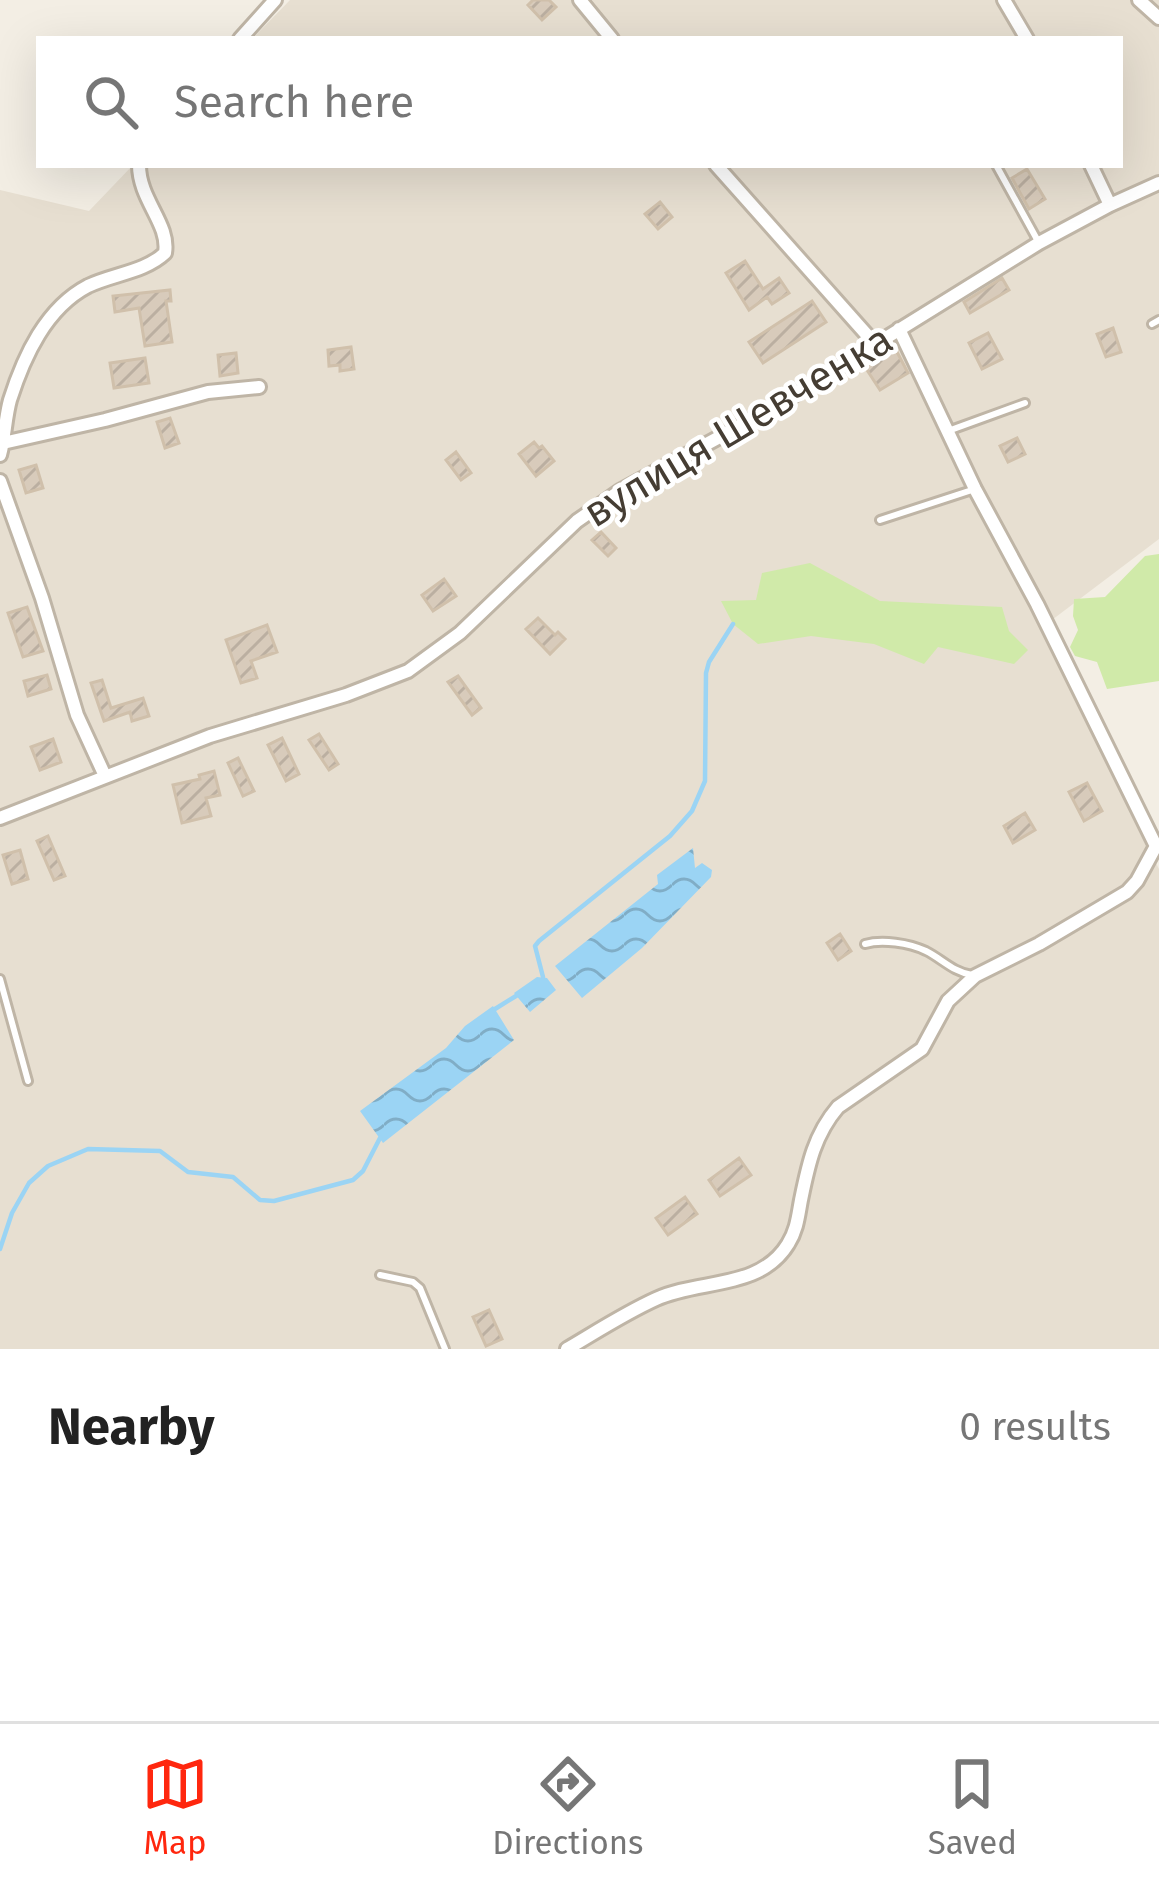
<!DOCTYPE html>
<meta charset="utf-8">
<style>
:root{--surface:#fff;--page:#f2f2f2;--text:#222;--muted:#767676;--line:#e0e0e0;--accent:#ff270e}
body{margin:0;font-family:"Fira Sans",sans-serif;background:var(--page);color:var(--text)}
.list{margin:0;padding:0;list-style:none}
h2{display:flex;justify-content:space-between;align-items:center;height:156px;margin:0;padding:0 48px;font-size:51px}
h2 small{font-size:39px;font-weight:400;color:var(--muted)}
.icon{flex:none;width:66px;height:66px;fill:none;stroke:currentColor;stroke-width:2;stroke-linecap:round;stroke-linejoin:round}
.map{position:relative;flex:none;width:1159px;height:1349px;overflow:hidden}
.search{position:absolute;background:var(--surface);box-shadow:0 12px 48px #0002;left:36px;right:36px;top:36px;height:132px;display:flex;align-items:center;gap:30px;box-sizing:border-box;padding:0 42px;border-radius:0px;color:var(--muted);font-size:45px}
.sheet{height:372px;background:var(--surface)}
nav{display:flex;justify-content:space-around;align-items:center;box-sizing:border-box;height:168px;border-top:3px solid var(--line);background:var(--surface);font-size:33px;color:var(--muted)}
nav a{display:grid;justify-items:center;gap:6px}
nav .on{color:var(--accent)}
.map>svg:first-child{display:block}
.residential{fill:#e7dfd1}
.green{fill:#d0eaa9}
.water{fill:url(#water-waves)}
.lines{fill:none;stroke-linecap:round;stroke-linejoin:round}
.stream{stroke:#9bd4f4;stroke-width:4.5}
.building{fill:url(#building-hatch);stroke:#d0c0ab;stroke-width:3}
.service-casing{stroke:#bfb5a6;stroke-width:12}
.minor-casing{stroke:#bfb5a6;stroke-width:18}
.service{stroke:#fff;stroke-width:6}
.minor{stroke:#fff;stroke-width:12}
.labels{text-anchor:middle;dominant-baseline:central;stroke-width:9;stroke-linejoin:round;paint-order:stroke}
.street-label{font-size:42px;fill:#453d33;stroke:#fff}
</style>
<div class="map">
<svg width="1159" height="1349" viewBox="0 0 1159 1349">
<defs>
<pattern id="water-waves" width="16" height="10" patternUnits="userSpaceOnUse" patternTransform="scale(3)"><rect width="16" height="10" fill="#9bd4f4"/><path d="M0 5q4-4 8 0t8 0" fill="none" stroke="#80adc6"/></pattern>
<pattern id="building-hatch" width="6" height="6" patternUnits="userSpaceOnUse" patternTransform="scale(3)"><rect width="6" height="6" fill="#d8cbbb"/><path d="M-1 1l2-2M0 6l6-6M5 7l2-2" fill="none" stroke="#bbafa1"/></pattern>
</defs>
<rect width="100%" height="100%" fill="#f3eee4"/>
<!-- residential -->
<path class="residential" d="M 290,0 L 1159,0 L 1159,539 L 1040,629 L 1159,869 L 1159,1349 L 0,1349 L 0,190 L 89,211 L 133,165 L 1120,165 L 1120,39 L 252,39 Z"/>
<!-- green -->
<path class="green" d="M 1159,554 L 1159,681 L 1107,689 L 1097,662 L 1075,656 L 1070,647 L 1078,630 L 1073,616 L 1074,599 L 1105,597 L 1145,556 Z
M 810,563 L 880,601 L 1002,607 L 1009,631 L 1028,650 L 1014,664 L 938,647 L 924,664 L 874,644 L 811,636 L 758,644 L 733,624 L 721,601 L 756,600 L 762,573 Z"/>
<!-- water -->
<path class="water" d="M 693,848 L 695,868 L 702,863 L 712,870 L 711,877 L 642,948 L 582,998 L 555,966 L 658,884 L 657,875 Z
M 537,977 L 547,978 L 556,990 L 530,1012 L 514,993 Z
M 493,1006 L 514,1040 L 383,1143 L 360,1111 L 446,1048 L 465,1026 Z"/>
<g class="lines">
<!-- stream -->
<path class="stream" d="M 543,977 L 535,946 L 539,941 L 670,836 L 692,811 L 705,781 L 706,673 L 709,662 L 733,624
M 495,1009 L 516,996
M 0,1249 L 12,1213 L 29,1183 L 48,1166 L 88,1149 L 160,1151 L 188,1172 L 233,1177 L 260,1200 L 274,1201 L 353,1180 L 363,1171 L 380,1138"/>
</g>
<!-- building -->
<path class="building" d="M 533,0 L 549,0 L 556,7 L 542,20 L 528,5 Z
M 1027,169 L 1045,199 L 1029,209 L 1012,178 Z
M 660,202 L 672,217 L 658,229 L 645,214 Z
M 745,261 L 763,289 L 779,278 L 789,293 L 772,304 L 767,297 L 749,310 L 726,273 Z
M 1002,278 L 1009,290 L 970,313 L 964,302 Z
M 170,290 L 171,301 L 166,301 L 172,342 L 145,346 L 139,308 L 115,312 L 113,296 Z
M 812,301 L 826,322 L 763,363 L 749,342 Z
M 1113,328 L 1121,352 L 1106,357 L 1097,334 Z
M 988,333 L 1002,359 L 982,369 L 969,343 Z
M 351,347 L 354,369 L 340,371 L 340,365 L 329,366 L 328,350 Z
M 895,348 L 908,373 L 880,390 L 865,367 Z
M 236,353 L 238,373 L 220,376 L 218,355 Z
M 145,358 L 149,383 L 114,388 L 110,363 Z
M 170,418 L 179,443 L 165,448 L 157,422 Z
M 1017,438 L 1025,454 L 1008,462 L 1000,446 Z
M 534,442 L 539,448 L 542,446 L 554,461 L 536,476 L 519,454 Z
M 456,452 L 471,473 L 461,480 L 446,460 Z
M 36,465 L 43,488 L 26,493 L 19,470 Z
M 601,532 L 616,548 L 608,556 L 592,540 Z
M 444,579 L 456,596 L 433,611 L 422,595 Z
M 27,607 L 43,651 L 23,657 L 8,613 Z
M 538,618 L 555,635 L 558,632 L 565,639 L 550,654 L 526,629 Z
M 267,625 L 277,652 L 251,661 L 257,678 L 241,683 L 226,640 Z
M 47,675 L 51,689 L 28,696 L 24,681 Z
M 458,676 L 481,708 L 472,715 L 448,682 Z
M 102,680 L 111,708 L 143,698 L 149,716 L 132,721 L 130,712 L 104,721 L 91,683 Z
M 319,734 L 338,764 L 329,770 L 309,740 Z
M 282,738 L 299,774 L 286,781 L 268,745 Z
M 53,739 L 61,762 L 40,770 L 31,747 Z
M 238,758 L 254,791 L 243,796 L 228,763 Z
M 214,771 L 220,795 L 206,798 L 211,816 L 182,823 L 173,785 L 200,779 L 199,775 Z
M 1087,783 L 1102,811 L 1084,821 L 1069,792 Z
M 1025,813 L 1035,830 L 1013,843 L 1004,826 Z
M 48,836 L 65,876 L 54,880 L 37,841 Z
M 20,850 L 28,879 L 12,884 L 3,855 Z
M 840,934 L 851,951 L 838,960 L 827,943 Z
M 739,1158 L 751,1175 L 720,1196 L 709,1180 Z
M 685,1197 L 697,1214 L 668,1235 L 656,1218 Z
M 489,1310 L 502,1339 L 486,1346 L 473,1317 Z"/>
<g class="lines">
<defs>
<path id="service" d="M 996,165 L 1039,243
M 1152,324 L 1159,320
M 948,431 L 1025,403
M 880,520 L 972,490
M 865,944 C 882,939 909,943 926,951 C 942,959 953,972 972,975
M 0,979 L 28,1081
M 380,1275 L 413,1282 L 420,1288 L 445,1349"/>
<path id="minor" d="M 580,0 L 612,39
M 1004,0 L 1027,39
M 1139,0 L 1159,18
M 240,39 L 275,0
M 716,165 L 875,344
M 1091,165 L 1110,205
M 3,443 L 105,420 L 208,392 L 259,387
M 0,455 C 5,437 5,418 10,400 C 24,356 46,308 88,286 C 113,274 145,272 165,253 C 170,224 139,200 139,165
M 0,481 L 42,598 L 77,715 L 105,776
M 0,818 L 210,736 L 346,695 L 408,671 L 460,633 L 577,521 L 620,491 L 773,408 L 1039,243 L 1110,205 L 1159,183
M 567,1349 C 596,1332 625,1313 656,1299 C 699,1279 760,1290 788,1244 C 797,1230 798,1216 801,1200 C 808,1166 814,1135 838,1107 L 922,1049 L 948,1001 L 975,976 L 1039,944 L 1127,892 L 1137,881 L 1156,846 L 1037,604 L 975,489 L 899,329"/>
</defs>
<!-- service casing -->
<use href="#service" class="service-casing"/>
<!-- minor casing -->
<use href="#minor" class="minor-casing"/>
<!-- service -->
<use href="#service" class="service"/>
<!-- minor -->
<use href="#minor" class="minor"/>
</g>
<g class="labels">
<!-- street labels -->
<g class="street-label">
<text transform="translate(738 426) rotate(-31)">вулиця Шевченка</text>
</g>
</g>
</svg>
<div class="search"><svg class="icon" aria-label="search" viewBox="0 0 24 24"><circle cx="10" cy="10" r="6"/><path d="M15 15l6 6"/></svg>Search here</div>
</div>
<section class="sheet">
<h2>Nearby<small>0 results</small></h2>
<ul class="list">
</ul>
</section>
<nav>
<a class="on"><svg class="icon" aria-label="map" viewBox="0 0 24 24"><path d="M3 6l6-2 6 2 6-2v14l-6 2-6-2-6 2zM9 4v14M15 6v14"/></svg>Map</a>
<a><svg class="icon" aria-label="directions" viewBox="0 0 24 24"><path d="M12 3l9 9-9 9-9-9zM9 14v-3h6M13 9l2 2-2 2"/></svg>Directions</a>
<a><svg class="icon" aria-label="saved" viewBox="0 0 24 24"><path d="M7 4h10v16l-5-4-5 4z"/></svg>Saved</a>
</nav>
